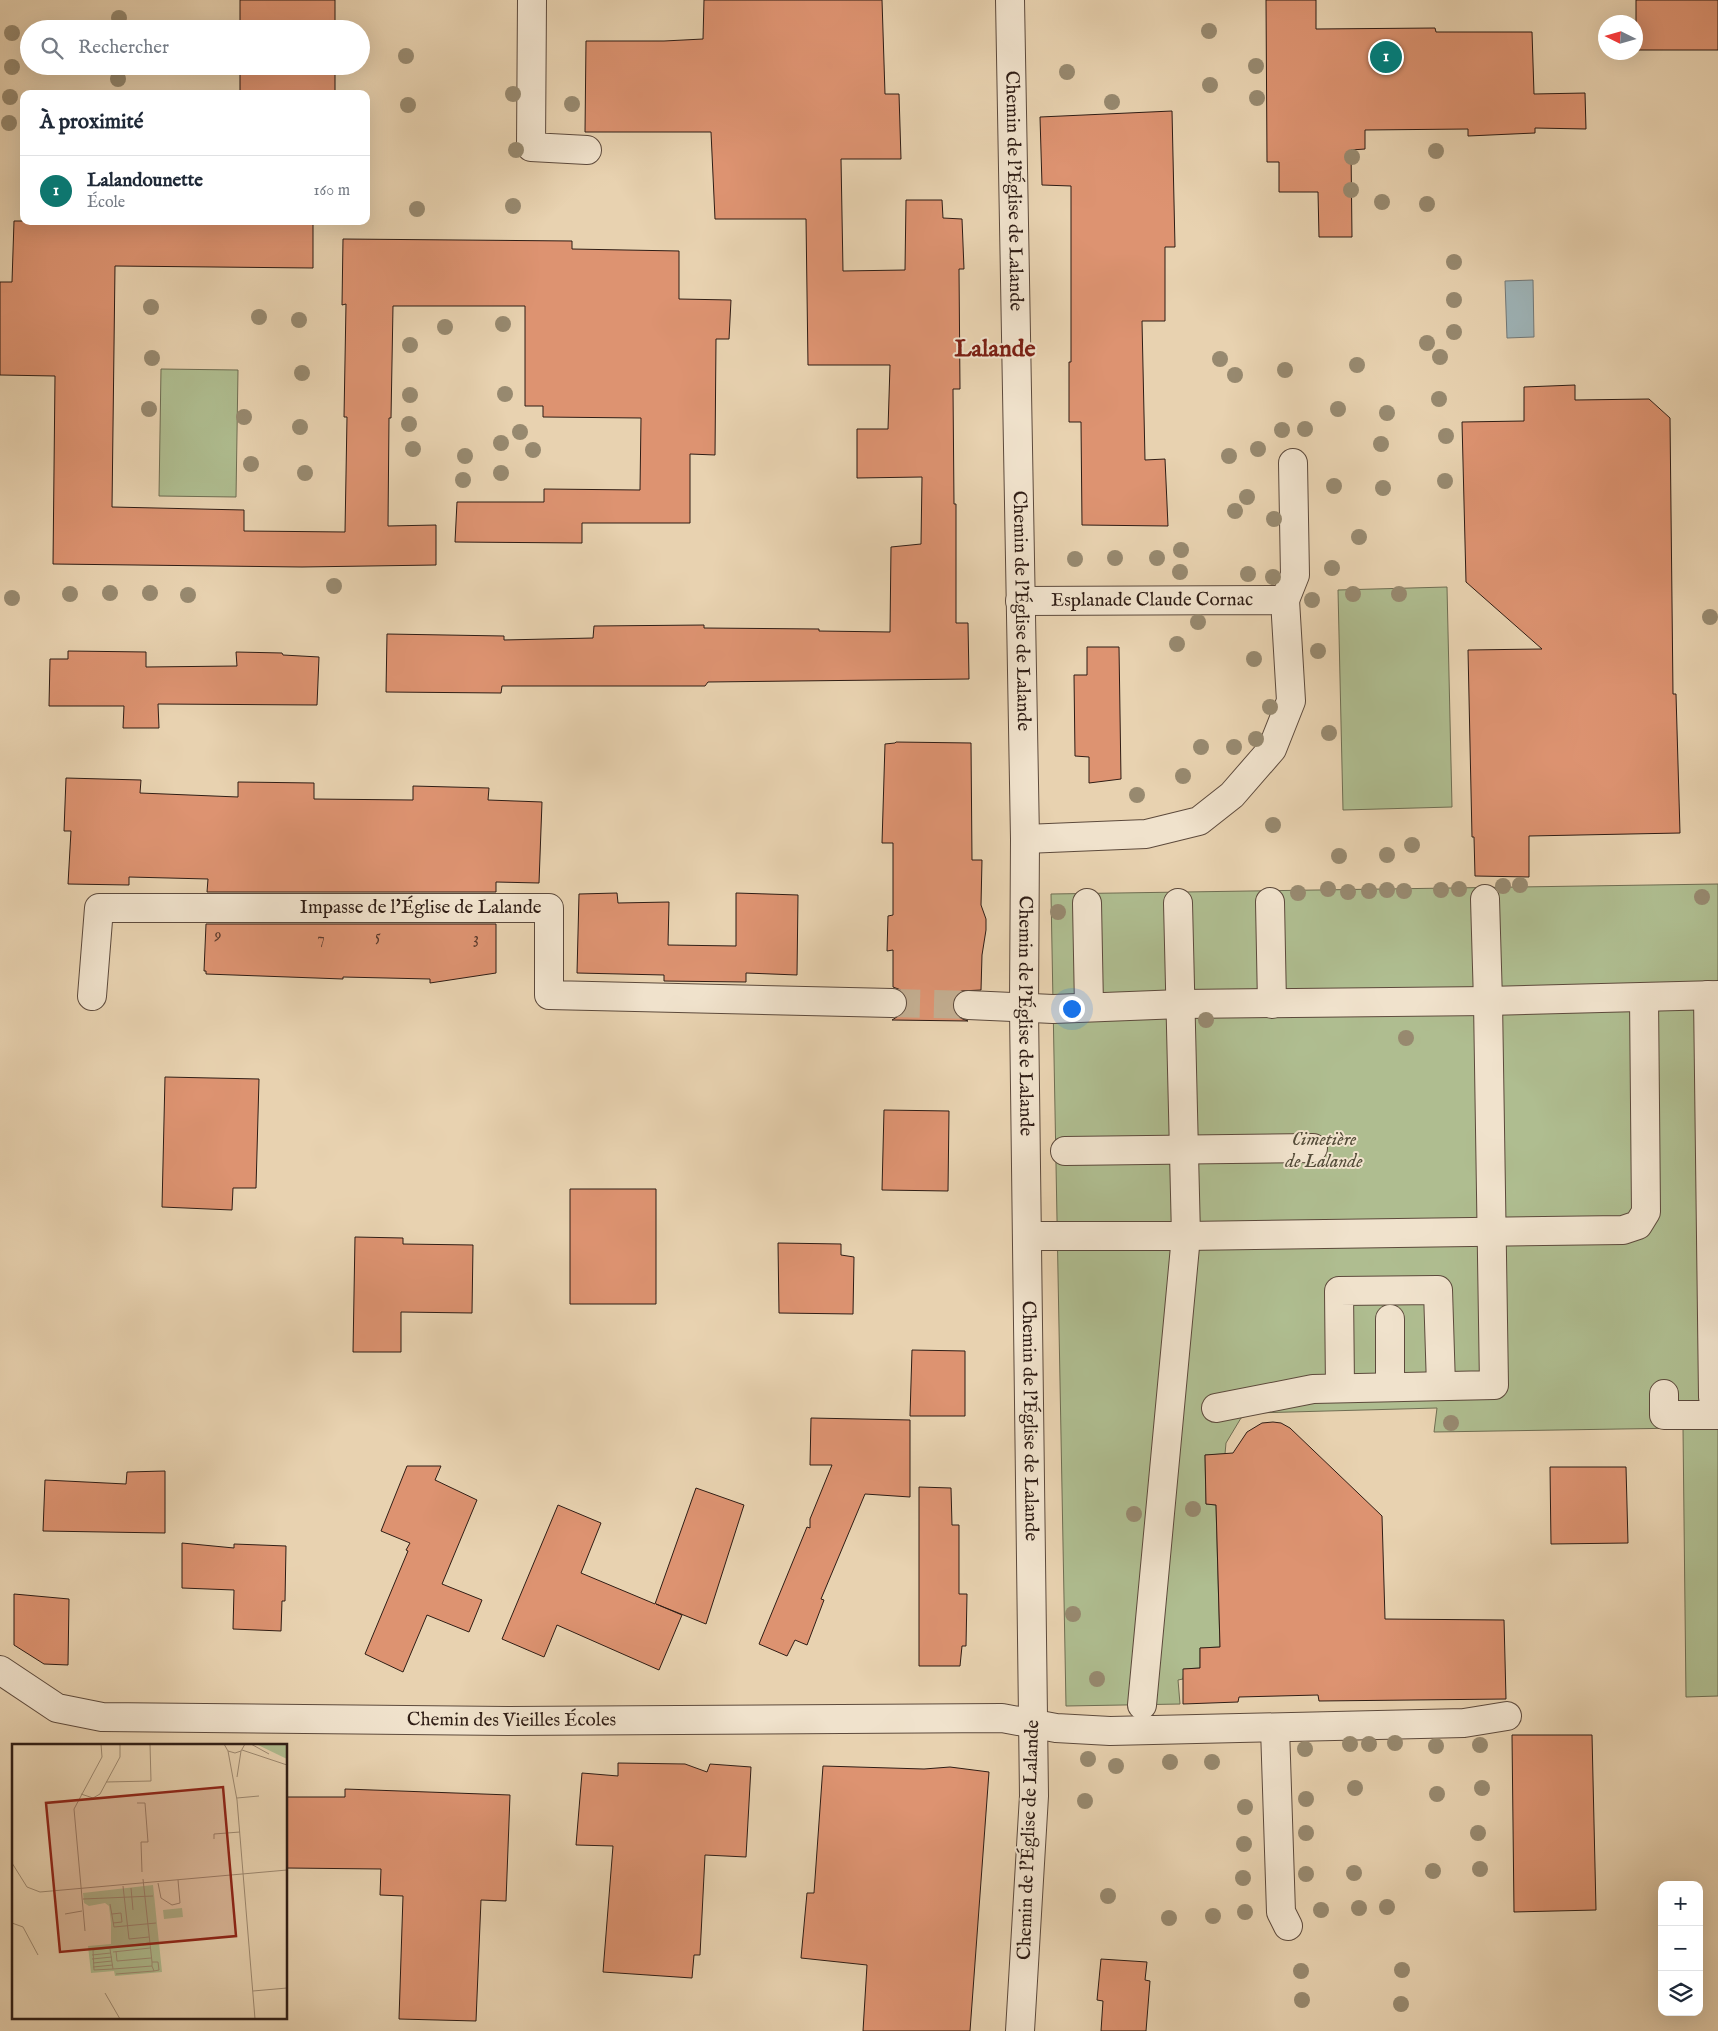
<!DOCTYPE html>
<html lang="fr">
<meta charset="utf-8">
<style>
:root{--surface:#fff;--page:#f2f2f3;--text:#1f2937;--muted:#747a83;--line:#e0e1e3;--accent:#0f766e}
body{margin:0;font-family:"IM FELL English",serif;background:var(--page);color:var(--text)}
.controls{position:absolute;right:15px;bottom:15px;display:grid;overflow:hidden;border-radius:10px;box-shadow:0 5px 20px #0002}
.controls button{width:45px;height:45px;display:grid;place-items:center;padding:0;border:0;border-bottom:1px solid var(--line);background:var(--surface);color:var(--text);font:25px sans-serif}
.compass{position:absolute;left:1598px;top:15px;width:45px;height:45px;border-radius:50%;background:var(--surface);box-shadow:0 5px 20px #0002;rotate:275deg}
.you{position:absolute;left:1071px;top:1008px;width:18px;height:18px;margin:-12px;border:4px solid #fff;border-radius:50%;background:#1a73e8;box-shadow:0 0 0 8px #1a73e833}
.badge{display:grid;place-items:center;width:32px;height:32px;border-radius:50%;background:var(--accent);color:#fff;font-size:16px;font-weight:700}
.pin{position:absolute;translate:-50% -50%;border:2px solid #fff;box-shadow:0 1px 5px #0006}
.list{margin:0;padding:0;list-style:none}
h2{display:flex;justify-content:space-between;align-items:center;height:65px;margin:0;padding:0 20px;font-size:21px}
h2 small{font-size:16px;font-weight:400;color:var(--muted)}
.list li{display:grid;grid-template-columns:32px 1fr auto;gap:15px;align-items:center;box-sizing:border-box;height:70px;padding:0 20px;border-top:1px solid var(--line)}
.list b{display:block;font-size:19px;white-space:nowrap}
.list p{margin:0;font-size:16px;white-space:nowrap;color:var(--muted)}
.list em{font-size:16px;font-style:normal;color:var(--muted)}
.icon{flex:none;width:28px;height:28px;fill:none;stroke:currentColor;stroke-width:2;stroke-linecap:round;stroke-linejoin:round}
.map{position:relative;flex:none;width:1718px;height:2031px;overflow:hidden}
.search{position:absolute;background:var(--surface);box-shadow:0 5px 20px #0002;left:20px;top:20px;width:350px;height:55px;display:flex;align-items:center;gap:12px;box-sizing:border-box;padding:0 18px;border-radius:28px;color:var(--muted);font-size:19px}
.panel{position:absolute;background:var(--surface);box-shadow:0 5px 20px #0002;left:20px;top:90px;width:350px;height:135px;border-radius:10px}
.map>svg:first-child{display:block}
.green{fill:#afbd90;stroke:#6f6d52}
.water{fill:#9eb4b8;stroke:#727877}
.building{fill:#dd9371;stroke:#2f1d15}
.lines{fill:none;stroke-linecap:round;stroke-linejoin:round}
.minor-tunnel{stroke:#c3ae91;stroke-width:28;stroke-dasharray:28 14;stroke-linecap:butt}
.minor-casing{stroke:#5d4a3c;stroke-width:30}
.minor{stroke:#f0e2cc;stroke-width:28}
.tree{fill:#97896f}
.labels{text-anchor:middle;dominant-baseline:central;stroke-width:4;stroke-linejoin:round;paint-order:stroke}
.number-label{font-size:16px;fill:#5a3a2c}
.street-label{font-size:19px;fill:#2f1d15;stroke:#f0e2cc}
.park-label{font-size:19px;font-style:italic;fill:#554d3a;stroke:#f0e2cc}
.district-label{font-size:24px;font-weight:bold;fill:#7a1f14;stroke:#f0e2cc}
.inset-road{fill:none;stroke:#9e8a72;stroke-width:1}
.view{fill:#8f2418;fill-opacity:0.15;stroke:#8f2418;stroke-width:2.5}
.inset-edge{fill:none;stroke:#2f1d15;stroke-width:2.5}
</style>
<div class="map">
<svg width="1718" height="2031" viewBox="0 0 1718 2031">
<rect width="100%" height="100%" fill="#e8d2b0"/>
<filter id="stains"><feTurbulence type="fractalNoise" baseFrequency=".004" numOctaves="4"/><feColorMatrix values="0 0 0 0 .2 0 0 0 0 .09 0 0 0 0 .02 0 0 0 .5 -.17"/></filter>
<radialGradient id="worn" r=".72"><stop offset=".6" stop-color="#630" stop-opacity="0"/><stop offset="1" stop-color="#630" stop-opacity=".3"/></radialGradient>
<!-- green -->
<path class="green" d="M 161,369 L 238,370 L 236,497 L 159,496 Z
M 1447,587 L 1452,807 L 1343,810 L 1338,590 Z
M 1718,884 L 1718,1696 L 1686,1697 L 1683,1428 L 1434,1432 L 1437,1408 L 1254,1413 L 1241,1418 L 1226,1443 L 1225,1454 L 1205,1455 L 1206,1504 L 1216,1505 L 1220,1647 L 1200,1648 L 1200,1668 L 1184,1669 L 1183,1679 L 1178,1680 L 1180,1704 L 1066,1706 L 1051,894 Z"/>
<!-- water -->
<path class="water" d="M 1533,280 L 1534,337 L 1507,338 L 1505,281 Z"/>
<!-- building -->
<path class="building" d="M 240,0 L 335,0 L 335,29 L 240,29 Z
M 704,0 L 882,0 L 885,94 L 899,94 L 901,159 L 841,159 L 843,271 L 905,270 L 906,200 L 942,200 L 943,218 L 962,219 L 964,269 L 959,269 L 960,389 L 953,389 L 954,504 L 956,504 L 956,623 L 968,623 L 969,679 L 708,682 L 705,686 L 502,686 L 501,693 L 386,692 L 387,634 L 504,636 L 504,640 L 593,638 L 594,626 L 704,625 L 704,628 L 819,629 L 819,631 L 890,632 L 891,547 L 921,544 L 922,477 L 857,478 L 857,429 L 888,429 L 890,365 L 808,365 L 806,219 L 715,219 L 711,132 L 585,132 L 586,41 L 664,41 L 703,39 Z
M 1266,0 L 1316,0 L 1316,29 L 1435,28 L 1436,32 L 1532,32 L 1534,94 L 1585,93 L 1586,129 L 1535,128 L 1535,133 L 1468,136 L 1468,129 L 1365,130 L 1365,149 L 1351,150 L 1352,237 L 1319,237 L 1318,192 L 1279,192 L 1279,162 L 1267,162 Z
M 1636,0 L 1718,0 L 1718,50 L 1636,50 Z
M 240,66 L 335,66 L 335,94 L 240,94 Z
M 1172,111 L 1175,247 L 1165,247 L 1165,321 L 1142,321 L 1145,460 L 1165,459 L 1168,526 L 1082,525 L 1081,422 L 1069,422 L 1069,362 L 1071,362 L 1071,186 L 1042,185 L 1040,117 Z
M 14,221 L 313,221 L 313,268 L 115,266 L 112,507 L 244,510 L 244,531 L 345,532 L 347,417 L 344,417 L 346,304 L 342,305 L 343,239 L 572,241 L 572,249 L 679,251 L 679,299 L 731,300 L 729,339 L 716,339 L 715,455 L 690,454 L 690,523 L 582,523 L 582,543 L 455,542 L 457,502 L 544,502 L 544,489 L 640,490 L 641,418 L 543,417 L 543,406 L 525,406 L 525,306 L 393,306 L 391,418 L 389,418 L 388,526 L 436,525 L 436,565 L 302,567 L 53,564 L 55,376 L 0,375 L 0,282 L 12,282 Z
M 1575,385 L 1575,400 L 1649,399 L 1670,418 L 1673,694 L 1676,694 L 1680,833 L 1529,836 L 1529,877 L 1475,876 L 1474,837 L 1472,837 L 1468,650 L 1542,649 L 1466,582 L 1462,422 L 1524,421 L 1524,387 Z
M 1087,647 L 1119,647 L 1121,779 L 1089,783 L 1089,757 L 1075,756 L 1074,675 L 1087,675 Z
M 68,651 L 146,652 L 146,667 L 237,666 L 236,652 L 282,653 L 283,655 L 319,657 L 317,705 L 158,704 L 159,728 L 123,728 L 124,706 L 49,706 L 50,659 L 68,659 Z
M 896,742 L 971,743 L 972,860 L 982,860 L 981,905 L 986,919 L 986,930 L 982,955 L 981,990 L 961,991 L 955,996 L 952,1004 L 954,1013 L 960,1018 L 968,1021 L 892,1020 L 905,1012 L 908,1003 L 905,995 L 901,990 L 893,987 L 893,950 L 887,951 L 888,916 L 893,915 L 893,843 L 882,843 L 885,744 L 895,743 Z
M 66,778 L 141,780 L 140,793 L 238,797 L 238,782 L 314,783 L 314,799 L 413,800 L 413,786 L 489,788 L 488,800 L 542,802 L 539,883 L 496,882 L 496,892 L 207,892 L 208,879 L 129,877 L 129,885 L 68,884 L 71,831 L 64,831 Z
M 617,893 L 618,903 L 669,902 L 668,945 L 736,946 L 736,893 L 798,895 L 797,975 L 746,973 L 746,982 L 664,981 L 664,975 L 577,973 L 579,894 Z
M 206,924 L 496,924 L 496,973 L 430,983 L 430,979 L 343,977 L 343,979 L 206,974 L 206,971 L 204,971 Z
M 165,1077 L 259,1079 L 256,1188 L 233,1188 L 232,1210 L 162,1207 Z
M 884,1110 L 949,1111 L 948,1191 L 882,1190 Z
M 570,1189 L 656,1189 L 656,1304 L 570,1304 Z
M 355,1237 L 403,1238 L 403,1244 L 473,1245 L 472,1313 L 401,1312 L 401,1352 L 353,1352 Z
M 778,1243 L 841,1244 L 841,1255 L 854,1257 L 853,1314 L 779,1313 Z
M 912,1350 L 965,1351 L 965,1416 L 910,1416 Z
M 811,1418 L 910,1420 L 910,1497 L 865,1494 L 821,1599 L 824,1600 L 807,1645 L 795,1640 L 787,1656 L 759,1644 L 807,1527 L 810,1528 L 810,1519 L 832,1465 L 810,1465 Z
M 1273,1422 L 1281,1423 L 1290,1428 L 1382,1516 L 1385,1619 L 1504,1620 L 1506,1699 L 1319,1701 L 1318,1695 L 1239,1697 L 1238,1702 L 1183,1704 L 1183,1669 L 1200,1668 L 1200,1648 L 1220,1647 L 1216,1505 L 1206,1504 L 1205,1455 L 1233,1453 L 1247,1432 L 1262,1423 Z
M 407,1466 L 441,1466 L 435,1480 L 477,1500 L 442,1584 L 482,1600 L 469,1632 L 427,1615 L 403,1672 L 365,1654 L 408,1551 L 406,1550 L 410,1543 L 381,1531 Z
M 1550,1467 L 1626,1467 L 1628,1543 L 1551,1544 Z
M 165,1471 L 165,1533 L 43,1531 L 45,1480 L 126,1484 L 127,1472 Z
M 919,1487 L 951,1488 L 952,1525 L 959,1525 L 959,1594 L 967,1594 L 966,1646 L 962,1646 L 960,1666 L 919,1666 Z
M 696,1488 L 744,1505 L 706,1624 L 656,1604 L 682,1615 L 659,1670 L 557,1625 L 544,1657 L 502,1639 L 558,1505 L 601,1523 L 581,1573 L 655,1604 Z
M 182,1543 L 234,1548 L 234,1544 L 286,1546 L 285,1601 L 282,1601 L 281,1631 L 233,1629 L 234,1590 L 182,1588 Z
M 14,1594 L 69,1599 L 68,1665 L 44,1664 L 14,1645 Z
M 1512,1735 L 1592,1735 L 1596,1910 L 1514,1912 Z
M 618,1763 L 685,1764 L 707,1772 L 710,1764 L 751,1767 L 746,1857 L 705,1855 L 700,1955 L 694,1955 L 692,1978 L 603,1972 L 613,1846 L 576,1845 L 582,1773 L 618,1776 Z
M 823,1766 L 924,1769 L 950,1767 L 989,1772 L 970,2031 L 863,2031 L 867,1965 L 801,1958 L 807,1893 L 814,1893 Z
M 345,1789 L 510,1795 L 506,1901 L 481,1900 L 476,2021 L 399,2019 L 403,1896 L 380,1895 L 381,1869 L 286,1868 L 286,1797 L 345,1797 Z
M 1101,1959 L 1147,1962 L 1145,1980 L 1150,1981 L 1146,2031 L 1101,2031 L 1103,2001 L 1097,2000 Z"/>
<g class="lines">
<!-- minor-tunnel -->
<path class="minor-tunnel" d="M 892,1003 L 968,1005"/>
<defs>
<g id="minor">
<path d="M 532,0 L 531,147 L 587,150"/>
<path id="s1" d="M 1010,0 L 1025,839 L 1024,1009 L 1034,1796 L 1020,2031"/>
<path d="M 1285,600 L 1295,575 L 1293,463"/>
<path id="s2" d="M 1020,601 L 1285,600 L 1291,701 L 1272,749 L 1232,795 L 1199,821 L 1146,834 L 1025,839"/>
<path d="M 1270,902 L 1272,1004"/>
<path d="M 1087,903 L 1089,1007"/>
<path d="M 1708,995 L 1713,1397 L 1718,1409"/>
<path id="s3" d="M 92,996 L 99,908 L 549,908 L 549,995 L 892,1003"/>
<path d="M 968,1005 L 1053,1009 L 1181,1004 L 1488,1001 L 1718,995"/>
<path d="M 1065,1151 L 1313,1148"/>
<path d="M 1028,1236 L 1186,1236 L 1623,1230 L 1638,1225 L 1646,1212 L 1644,997"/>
<path d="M 1390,1387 L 1390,1319"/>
<path d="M 1340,1388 L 1339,1291 L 1438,1290 L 1441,1386"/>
<path d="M 1664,1394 L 1664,1415 L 1718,1415"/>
<path d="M 1216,1408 L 1313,1389 L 1494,1385 L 1488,1001 L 1485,899"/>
<path id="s4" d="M 0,1670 L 57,1708 L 102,1717 L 508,1721 L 1002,1718 L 1056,1728 L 1110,1731 L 1464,1723 L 1507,1716"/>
<path d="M 1142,1705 L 1186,1236 L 1178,903"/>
<path d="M 1275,1728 L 1281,1912 L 1288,1926"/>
</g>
</defs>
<!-- minor casing -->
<use href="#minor" class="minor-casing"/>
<!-- minor -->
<use href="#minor" class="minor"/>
</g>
<!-- trees -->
<g class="tree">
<circle cx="119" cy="18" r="8"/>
<circle cx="1209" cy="31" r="8"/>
<circle cx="12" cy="33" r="8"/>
<circle cx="406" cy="56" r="8"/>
<circle cx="1256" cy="66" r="8"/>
<circle cx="12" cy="67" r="8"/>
<circle cx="1067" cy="72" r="8"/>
<circle cx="118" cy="79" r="8"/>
<circle cx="1210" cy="85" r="8"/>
<circle cx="513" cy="94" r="8"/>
<circle cx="10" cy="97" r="8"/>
<circle cx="1257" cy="98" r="8"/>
<circle cx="1112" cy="102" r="8"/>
<circle cx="572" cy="104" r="8"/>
<circle cx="408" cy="105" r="8"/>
<circle cx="9" cy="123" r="8"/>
<circle cx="516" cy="150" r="8"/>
<circle cx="1436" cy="151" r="8"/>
<circle cx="1352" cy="157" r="8"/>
<circle cx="1351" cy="190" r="8"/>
<circle cx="1382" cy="202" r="8"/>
<circle cx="1427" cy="204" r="8"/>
<circle cx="513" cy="206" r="8"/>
<circle cx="417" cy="209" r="8"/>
<circle cx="1454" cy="262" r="8"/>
<circle cx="1454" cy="300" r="8"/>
<circle cx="151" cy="307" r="8"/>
<circle cx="259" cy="317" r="8"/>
<circle cx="299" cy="320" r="8"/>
<circle cx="503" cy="324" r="8"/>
<circle cx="445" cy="327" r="8"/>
<circle cx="1454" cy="332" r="8"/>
<circle cx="1427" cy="343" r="8"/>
<circle cx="410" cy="345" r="8"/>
<circle cx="1440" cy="357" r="8"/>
<circle cx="152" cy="358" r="8"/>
<circle cx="1220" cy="359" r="8"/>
<circle cx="1357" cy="365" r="8"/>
<circle cx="1285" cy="370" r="8"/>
<circle cx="302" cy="373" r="8"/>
<circle cx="1235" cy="375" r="8"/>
<circle cx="505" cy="394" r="8"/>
<circle cx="410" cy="395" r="8"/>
<circle cx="1439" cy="399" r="8"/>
<circle cx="149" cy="409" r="8"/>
<circle cx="1338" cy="409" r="8"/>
<circle cx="1387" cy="413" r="8"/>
<circle cx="244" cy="417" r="8"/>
<circle cx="409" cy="424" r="8"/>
<circle cx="300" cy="427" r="8"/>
<circle cx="1305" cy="429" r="8"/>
<circle cx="1282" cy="430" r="8"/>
<circle cx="520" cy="432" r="8"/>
<circle cx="1446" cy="436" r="8"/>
<circle cx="501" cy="443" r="8"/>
<circle cx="1381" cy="444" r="8"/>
<circle cx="413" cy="449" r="8"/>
<circle cx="1258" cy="449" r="8"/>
<circle cx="533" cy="450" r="8"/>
<circle cx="465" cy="456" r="8"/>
<circle cx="1229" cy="456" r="8"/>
<circle cx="251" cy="464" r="8"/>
<circle cx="305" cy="473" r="8"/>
<circle cx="501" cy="473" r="8"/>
<circle cx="463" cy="480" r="8"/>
<circle cx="1445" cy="481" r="8"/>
<circle cx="1334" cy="486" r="8"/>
<circle cx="1383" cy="488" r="8"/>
<circle cx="1247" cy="497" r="8"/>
<circle cx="1235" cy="511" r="8"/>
<circle cx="1274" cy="519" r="8"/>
<circle cx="1359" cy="537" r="8"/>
<circle cx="1181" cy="550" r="8"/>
<circle cx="1115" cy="558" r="8"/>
<circle cx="1157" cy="558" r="8"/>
<circle cx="1075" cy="559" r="8"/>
<circle cx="1332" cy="568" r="8"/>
<circle cx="1180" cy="572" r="8"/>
<circle cx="1248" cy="574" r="8"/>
<circle cx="1273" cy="577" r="8"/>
<circle cx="334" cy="586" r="8"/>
<circle cx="110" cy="593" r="8"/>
<circle cx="150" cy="593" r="8"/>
<circle cx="70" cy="594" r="8"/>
<circle cx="1353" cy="594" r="8"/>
<circle cx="1399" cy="594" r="8"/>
<circle cx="188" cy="595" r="8"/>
<circle cx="12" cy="598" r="8"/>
<circle cx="1312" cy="600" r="8"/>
<circle cx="1710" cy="617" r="8"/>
<circle cx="1198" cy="622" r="8"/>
<circle cx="1177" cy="644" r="8"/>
<circle cx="1318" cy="651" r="8"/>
<circle cx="1254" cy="659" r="8"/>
<circle cx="1270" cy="707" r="8"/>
<circle cx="1329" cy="733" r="8"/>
<circle cx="1256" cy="739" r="8"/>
<circle cx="1201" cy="747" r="8"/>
<circle cx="1234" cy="747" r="8"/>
<circle cx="1183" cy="776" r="8"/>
<circle cx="1137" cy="795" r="8"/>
<circle cx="1273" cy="825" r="8"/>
<circle cx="1412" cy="845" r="8"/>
<circle cx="1387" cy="855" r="8"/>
<circle cx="1339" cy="856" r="8"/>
<circle cx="1520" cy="885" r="8"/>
<circle cx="1503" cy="886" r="8"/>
<circle cx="1328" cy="889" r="8"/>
<circle cx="1459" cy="889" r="8"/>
<circle cx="1387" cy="890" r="8"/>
<circle cx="1441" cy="890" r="8"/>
<circle cx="1369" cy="891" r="8"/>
<circle cx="1404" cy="891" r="8"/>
<circle cx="1348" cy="892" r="8"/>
<circle cx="1298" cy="893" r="8"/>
<circle cx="1702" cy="897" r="8"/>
<circle cx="1058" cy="912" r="8"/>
<circle cx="1206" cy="1020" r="8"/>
<circle cx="1406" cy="1038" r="8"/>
<circle cx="1451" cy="1423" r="8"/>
<circle cx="1193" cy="1509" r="8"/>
<circle cx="1134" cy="1514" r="8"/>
<circle cx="1073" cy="1614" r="8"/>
<circle cx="1097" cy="1679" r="8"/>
<circle cx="1395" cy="1743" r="8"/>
<circle cx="1350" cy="1744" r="8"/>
<circle cx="1369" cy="1744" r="8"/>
<circle cx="1480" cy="1745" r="8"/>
<circle cx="1436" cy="1746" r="8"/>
<circle cx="1305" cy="1749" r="8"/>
<circle cx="1088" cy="1759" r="8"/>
<circle cx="1170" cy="1762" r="8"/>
<circle cx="1212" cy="1762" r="8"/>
<circle cx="1116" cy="1766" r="8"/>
<circle cx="1355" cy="1788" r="8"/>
<circle cx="1482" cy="1788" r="8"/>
<circle cx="1437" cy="1794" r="8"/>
<circle cx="1306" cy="1799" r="8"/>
<circle cx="1085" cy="1801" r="8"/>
<circle cx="1245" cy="1807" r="8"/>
<circle cx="1306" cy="1833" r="8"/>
<circle cx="1478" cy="1833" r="8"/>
<circle cx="1244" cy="1844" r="8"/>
<circle cx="1480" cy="1869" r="8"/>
<circle cx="1433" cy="1871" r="8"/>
<circle cx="1354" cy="1873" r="8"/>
<circle cx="1306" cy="1874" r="8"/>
<circle cx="1243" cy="1878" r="8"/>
<circle cx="1108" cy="1896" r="8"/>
<circle cx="1387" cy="1907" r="8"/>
<circle cx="1359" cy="1908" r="8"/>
<circle cx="1321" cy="1910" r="8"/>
<circle cx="1245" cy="1912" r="8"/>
<circle cx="1213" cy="1916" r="8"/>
<circle cx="1169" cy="1918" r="8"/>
<circle cx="1402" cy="1970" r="8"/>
<circle cx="1301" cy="1971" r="8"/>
<circle cx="1302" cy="2000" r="8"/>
<circle cx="1401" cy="2004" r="8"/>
</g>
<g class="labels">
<!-- number labels -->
<g class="number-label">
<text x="218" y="936">9</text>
<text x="378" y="937">5</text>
<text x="321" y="939">7</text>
<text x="476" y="939">3</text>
</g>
<!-- street labels -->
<g class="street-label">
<text stroke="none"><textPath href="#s1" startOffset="191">Chemin de l'Église de Lalande</textPath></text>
<text stroke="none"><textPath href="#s2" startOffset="132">Esplanade Claude Cornac</textPath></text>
<text stroke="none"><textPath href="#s1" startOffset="611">Chemin de l'Église de Lalande</textPath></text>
<text stroke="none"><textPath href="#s3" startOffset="410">Impasse de l'Église de Lalande</textPath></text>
<text stroke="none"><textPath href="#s1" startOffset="1016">Chemin de l'Église de Lalande</textPath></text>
<text stroke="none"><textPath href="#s1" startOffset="1421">Chemin de l'Église de Lalande</textPath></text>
<text stroke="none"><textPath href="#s4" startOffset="524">Chemin des Vieilles Écoles</textPath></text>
<text transform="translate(1029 1840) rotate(-88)">Chemin de l'Église de Lalande</text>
</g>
<!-- park labels -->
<g class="park-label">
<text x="1324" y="1140">Cimetière<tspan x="1324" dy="22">de Lalande</tspan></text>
</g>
<!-- district labels -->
<g class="district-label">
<text x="995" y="349">Lalande</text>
</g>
</g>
<!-- overview -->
<g transform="translate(12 1744)">
<rect width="275" height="275" fill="#e8d2b0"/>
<path d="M 245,0 L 275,1 L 275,15 L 246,1 ZM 141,141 L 150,228 L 103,232 L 102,227 L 79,229 L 76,202 L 99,200 L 99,179 L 97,162 L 93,159 L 77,162 L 72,159 L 71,149 ZM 170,164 L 171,173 L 152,175 L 151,166 Z" fill="#afbd90"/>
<path class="inset-road" d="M 212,0 L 216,7 L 223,9 L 229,7 L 233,0M 239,0 L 257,10M 230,6 L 275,21M 216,7 L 225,56 L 243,275M 225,33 L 229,7M 94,38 L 139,37 L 138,0M 69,50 L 81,54 L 88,50 L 108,13 L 108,0M 225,54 L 247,52M 125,59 L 133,59 L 136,98 L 129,98 L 130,128M 202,95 L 202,90 L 228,88M 0,119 L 15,143 L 28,148 L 275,126M 131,135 L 140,218M 146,139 L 149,154 L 160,161 L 168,159 L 166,136M 111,142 L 117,195 L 137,193M 119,144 L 121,166M 71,155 L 141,152M 98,160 L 102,183 L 144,179M 53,170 L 70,167M 100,170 L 109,169 L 110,178 L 101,179M 0,179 L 11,183 L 26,211M 73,187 L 62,65 L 90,13 L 89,0M 98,205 L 101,225 L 82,226 L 81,206 L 137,199M 104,207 L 105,217 L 139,214M 101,208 L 138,204M 80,211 L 99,209M 80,215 L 100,213M 81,219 L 100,217M 81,223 L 101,221M 101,225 L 140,222 L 142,227 L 147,226 L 146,218 L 140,218 L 140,222M 104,230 L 142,227M 241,247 L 275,244M 93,249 L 108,275"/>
<path class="view" d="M 211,43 L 224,192 L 48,208 L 34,59 Z"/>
<rect width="275" height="275" class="inset-edge"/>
</g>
<rect width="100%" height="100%" filter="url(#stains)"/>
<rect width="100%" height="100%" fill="url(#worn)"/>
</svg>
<div class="controls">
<button>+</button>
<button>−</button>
<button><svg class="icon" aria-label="layers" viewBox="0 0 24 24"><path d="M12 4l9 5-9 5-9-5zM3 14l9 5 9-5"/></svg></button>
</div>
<svg class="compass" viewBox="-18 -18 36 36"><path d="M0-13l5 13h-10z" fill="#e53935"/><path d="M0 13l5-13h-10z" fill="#747a83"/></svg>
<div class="you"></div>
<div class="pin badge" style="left:1386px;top:57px">1</div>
<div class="search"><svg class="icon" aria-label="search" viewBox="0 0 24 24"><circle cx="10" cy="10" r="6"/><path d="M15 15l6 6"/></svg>Rechercher</div>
<section class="panel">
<h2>À proximité<small></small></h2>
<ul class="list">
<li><span class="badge">1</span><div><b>Lalandounette</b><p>École</p></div><em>160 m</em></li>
</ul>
</section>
</div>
